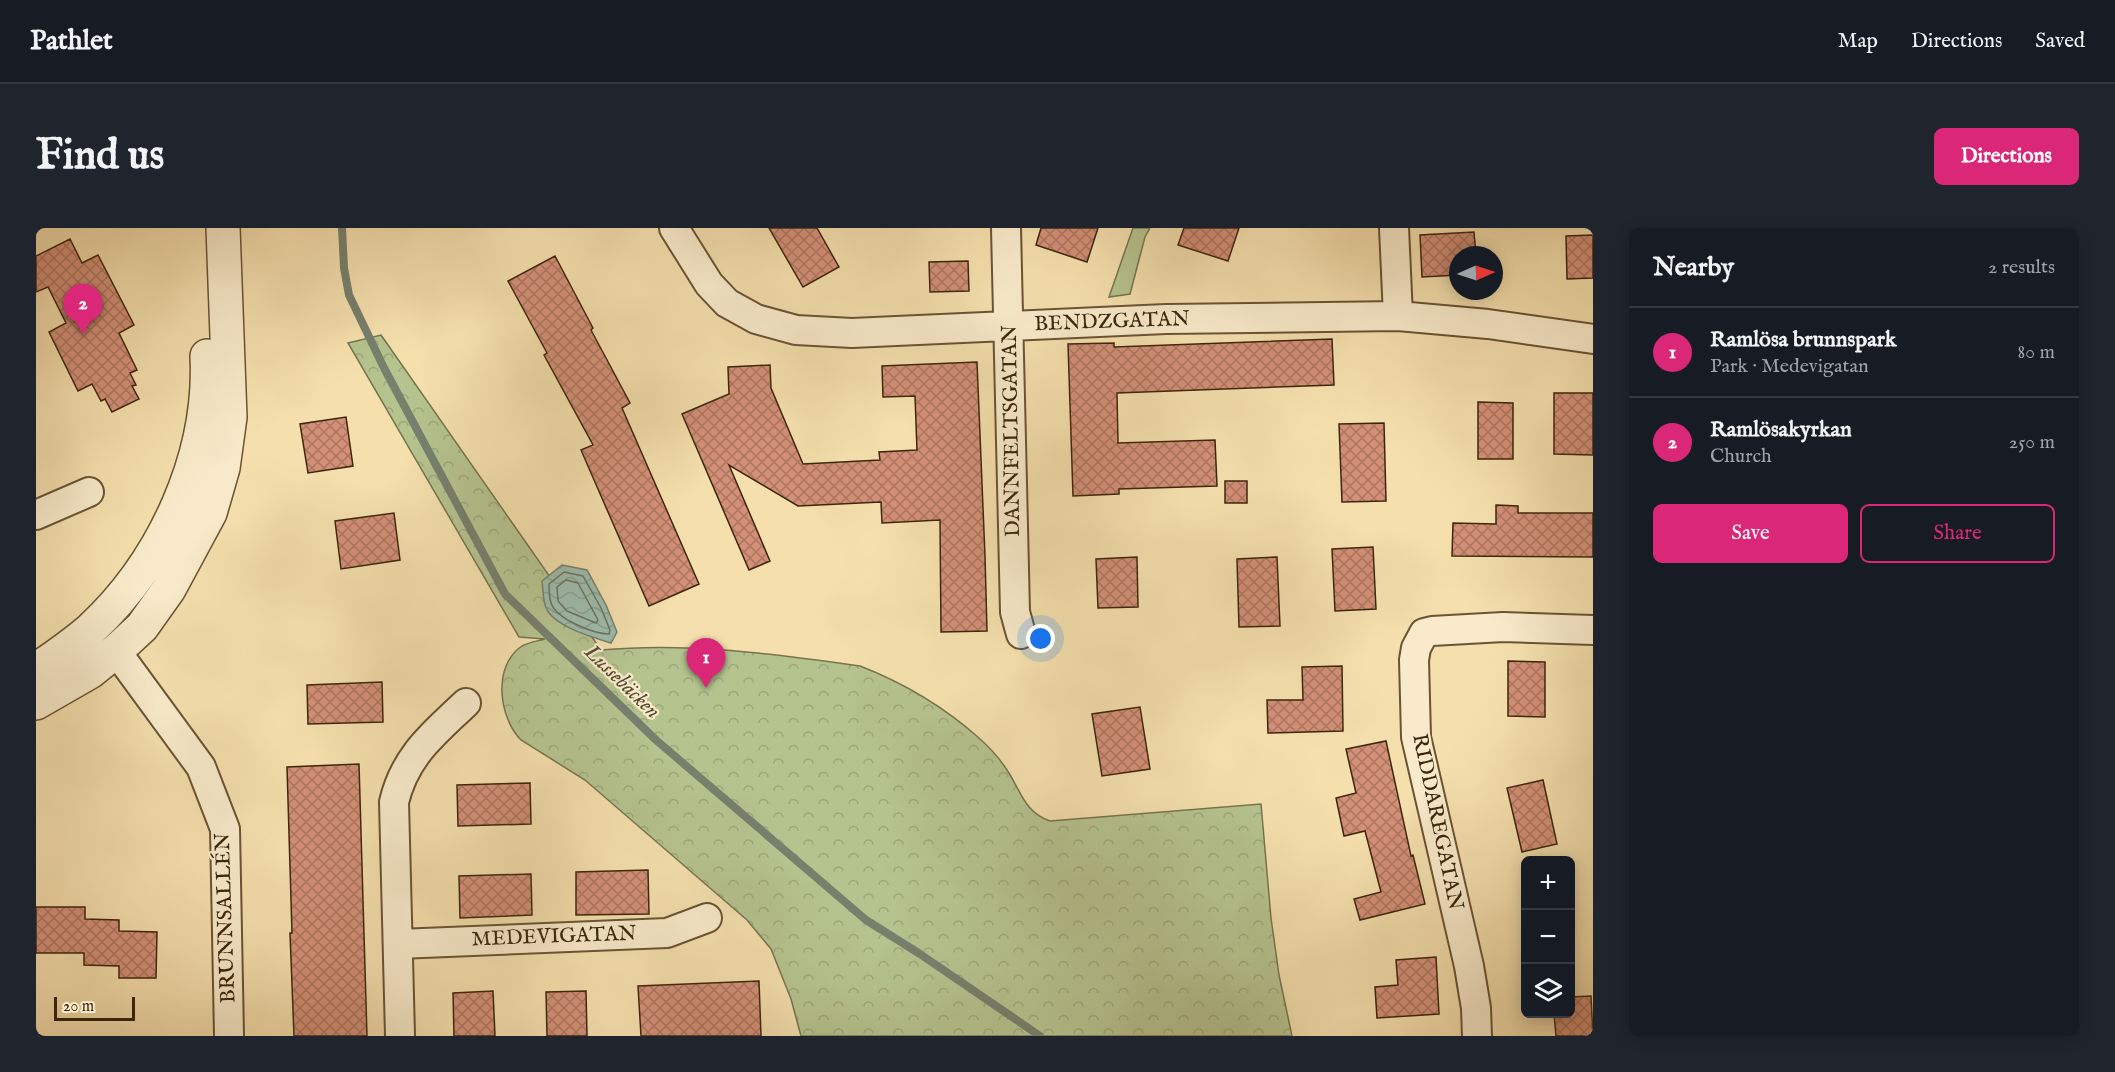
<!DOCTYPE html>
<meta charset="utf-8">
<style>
:root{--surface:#171b24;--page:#20242c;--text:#f1f3f6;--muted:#9ea1a6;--line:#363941;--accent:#db2777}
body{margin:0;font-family:"IM FELL English",serif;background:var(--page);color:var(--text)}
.controls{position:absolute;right:18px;bottom:18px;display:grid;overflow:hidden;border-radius:9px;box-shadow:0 3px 15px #0003}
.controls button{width:54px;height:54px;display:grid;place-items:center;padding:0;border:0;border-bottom:2px solid var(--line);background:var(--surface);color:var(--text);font:30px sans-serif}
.compass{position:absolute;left:1413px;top:18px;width:54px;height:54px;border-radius:50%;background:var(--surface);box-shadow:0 3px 15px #0003;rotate:87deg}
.scale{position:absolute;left:18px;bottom:15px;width:81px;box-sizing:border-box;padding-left:6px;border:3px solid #3c260c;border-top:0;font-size:16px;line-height:21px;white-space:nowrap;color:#3c260c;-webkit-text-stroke:4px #f8eaca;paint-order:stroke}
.you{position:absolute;left:1005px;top:411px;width:21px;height:21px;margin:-15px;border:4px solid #fff;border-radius:50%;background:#1a73e8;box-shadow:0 0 0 9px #1a73e833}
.badge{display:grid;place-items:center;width:39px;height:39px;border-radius:50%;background:var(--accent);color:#fff;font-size:20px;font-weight:700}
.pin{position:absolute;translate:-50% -50px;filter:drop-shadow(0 2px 3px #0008)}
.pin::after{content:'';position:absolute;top:32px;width:21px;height:18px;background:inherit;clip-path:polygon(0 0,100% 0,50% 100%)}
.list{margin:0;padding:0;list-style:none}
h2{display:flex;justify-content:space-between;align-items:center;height:78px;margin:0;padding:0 24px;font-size:26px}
h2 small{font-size:20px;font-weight:400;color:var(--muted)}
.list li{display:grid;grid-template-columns:39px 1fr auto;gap:18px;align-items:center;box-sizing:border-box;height:90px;padding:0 24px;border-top:2px solid var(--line)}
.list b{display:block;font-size:22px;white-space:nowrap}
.list p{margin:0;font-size:20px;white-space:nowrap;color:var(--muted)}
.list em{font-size:20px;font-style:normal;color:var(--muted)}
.actions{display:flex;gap:12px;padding:18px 24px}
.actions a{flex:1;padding:14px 0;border:2px solid var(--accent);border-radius:9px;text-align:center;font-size:21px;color:var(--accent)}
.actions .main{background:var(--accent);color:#fff}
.icon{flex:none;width:33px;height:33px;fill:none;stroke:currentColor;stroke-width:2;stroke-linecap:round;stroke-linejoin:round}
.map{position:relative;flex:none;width:1557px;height:808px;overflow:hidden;border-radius:9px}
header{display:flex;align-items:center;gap:36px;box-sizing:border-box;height:84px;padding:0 30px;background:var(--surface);border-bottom:2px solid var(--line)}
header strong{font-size:28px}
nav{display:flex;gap:33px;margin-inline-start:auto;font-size:21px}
.intro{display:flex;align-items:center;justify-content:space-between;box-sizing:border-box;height:144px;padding:0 36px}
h1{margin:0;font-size:42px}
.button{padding:15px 27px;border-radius:9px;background:var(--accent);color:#fff;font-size:21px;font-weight:700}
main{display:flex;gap:36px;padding:0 36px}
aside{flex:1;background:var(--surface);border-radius:9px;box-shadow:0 3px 15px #0003}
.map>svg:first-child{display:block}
.grass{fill:#b5c38f;stroke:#78744e;stroke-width:1.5}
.park{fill:url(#park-crowns);stroke:#78744e;stroke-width:1.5}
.water{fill:url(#water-waves);stroke:#76806d;stroke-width:1.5}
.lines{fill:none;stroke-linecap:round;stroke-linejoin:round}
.shore{stroke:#6c715c;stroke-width:1.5}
.stream{stroke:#76806d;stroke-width:8}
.building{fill:url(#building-cross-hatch);stroke:#3c260c;stroke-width:1.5}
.minor-casing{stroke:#6a5434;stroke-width:32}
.tertiary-casing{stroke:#6a5434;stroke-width:36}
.minor{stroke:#f8eaca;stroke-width:28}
.tertiary{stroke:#f8eaca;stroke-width:33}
.labels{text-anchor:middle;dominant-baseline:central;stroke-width:4.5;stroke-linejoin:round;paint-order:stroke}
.street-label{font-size:21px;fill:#3c260c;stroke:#f8eaca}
.water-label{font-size:22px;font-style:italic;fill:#544c34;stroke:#f8eaca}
</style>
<header>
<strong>Pathlet</strong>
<nav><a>Map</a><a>Directions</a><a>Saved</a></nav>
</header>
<div class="intro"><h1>Find us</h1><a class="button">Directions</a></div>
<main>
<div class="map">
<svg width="1557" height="808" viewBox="0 0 1557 808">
<defs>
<pattern id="park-crowns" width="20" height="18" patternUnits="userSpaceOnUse" patternTransform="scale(1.5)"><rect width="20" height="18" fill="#b5c38f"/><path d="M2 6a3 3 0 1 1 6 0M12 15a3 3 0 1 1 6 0" fill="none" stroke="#9da77a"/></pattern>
<pattern id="water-waves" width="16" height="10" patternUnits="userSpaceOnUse" patternTransform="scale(1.5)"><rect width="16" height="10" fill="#9cbcad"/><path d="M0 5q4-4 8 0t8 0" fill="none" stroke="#87a194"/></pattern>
<pattern id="building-cross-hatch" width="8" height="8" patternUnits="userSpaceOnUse" patternTransform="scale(1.5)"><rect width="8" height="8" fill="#d38f77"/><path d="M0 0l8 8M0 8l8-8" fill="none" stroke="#ac7560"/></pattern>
</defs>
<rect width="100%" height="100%" fill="#f4dfad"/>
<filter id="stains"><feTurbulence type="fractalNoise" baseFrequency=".00333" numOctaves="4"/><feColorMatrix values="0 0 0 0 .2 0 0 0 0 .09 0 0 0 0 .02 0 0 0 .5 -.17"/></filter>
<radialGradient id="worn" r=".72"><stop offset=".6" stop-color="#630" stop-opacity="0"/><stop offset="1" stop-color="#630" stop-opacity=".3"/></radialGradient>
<!-- grass -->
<path class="grass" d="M 1097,0 L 1114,0 L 1109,9 L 1094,66 L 1073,69 Z"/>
<!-- park -->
<path class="park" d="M 345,107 L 565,422 C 652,414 738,426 824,438 C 868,455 908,479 943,510 C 953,519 964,531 971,542 C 985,563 988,584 1014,593 L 1225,576 L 1235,690 L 1243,747 L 1256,808 L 765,808 L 755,771 L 735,721 L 711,692 L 549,552 L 485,512 C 463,490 456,438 486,418 C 493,414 502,413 509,411 L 483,409 L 312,115 Z"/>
<!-- water -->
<path class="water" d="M 526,337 L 551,342 L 570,377 L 581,404 L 575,415 C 556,409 515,398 509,377 C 507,370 507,360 506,353 Z"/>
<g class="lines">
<!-- shore -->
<path class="shore" d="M 528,344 L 547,348 L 565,380 L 574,402 L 573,406 C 558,406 520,391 515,375 C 513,369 513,361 513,356 Z
M 530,352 L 542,355 L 562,392 L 560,395 L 531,383 L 522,373 L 521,359 Z"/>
<!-- stream -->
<path class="stream" d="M 306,0 L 308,40 L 313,67 L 348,140 L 469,366 L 620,512 L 830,692 L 884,726 L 1004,808"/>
</g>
<!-- building -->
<path class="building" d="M 733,0 L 781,0 L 803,39 L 767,59 Z
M 1005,0 L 1062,0 L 1051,34 L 1000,17 Z
M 1148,0 L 1203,0 L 1192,33 L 1142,17 Z
M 1438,4 L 1440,27 L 1422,27 L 1422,47 L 1386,49 L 1384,7 Z
M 1557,7 L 1557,50 L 1531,51 L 1530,8 Z
M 34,11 L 46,35 L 62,27 L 98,97 L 83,105 L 101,142 L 94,145 L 100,157 L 96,158 L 103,171 L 76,184 L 69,171 L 65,173 L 56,156 L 42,163 L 13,104 L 30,95 L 12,59 L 0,64 L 0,28 Z
M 519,28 L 557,100 L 555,102 L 594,175 L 586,180 L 663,356 L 613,378 L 545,222 L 557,217 L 508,127 L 511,125 L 472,53 Z
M 932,33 L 933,63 L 894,64 L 893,34 Z
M 1296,111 L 1298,157 L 1081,165 L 1082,215 L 1179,212 L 1181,258 L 1083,261 L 1083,266 L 1037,268 L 1032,116 L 1078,115 L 1078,119 Z
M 941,134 L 949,328 L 951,403 L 905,404 L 904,292 L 846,295 L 845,274 L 762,278 L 693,237 L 734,333 L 713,342 L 646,186 L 693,166 L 692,139 L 734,137 L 735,160 L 767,236 L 844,232 L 843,224 L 881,222 L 879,168 L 847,169 L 846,138 Z
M 1518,165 L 1557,165 L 1557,227 L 1518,226 Z
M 1442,174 L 1477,175 L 1477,231 L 1442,231 Z
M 310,189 L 317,238 L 272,245 L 264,196 Z
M 1348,195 L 1350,273 L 1306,274 L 1303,196 Z
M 1189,253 L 1211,253 L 1211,275 L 1189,275 Z
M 1460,277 L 1482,278 L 1482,285 L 1557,285 L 1557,329 L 1416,328 L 1417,295 L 1460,296 Z
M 358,285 L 364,332 L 305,341 L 299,293 Z
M 1337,319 L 1340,381 L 1299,383 L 1296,321 Z
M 1101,329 L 1102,379 L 1062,380 L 1060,331 Z
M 1241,329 L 1244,398 L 1203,399 L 1201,331 Z
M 1472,433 L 1509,434 L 1509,489 L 1472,488 Z
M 1306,438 L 1307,503 L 1232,505 L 1231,472 L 1267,472 L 1266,439 Z
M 346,454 L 347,494 L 272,496 L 271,457 Z
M 1104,479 L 1114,541 L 1066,548 L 1056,486 Z
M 1350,513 L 1375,628 L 1377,627 L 1389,676 L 1324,692 L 1318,671 L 1345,664 L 1329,603 L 1308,608 L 1300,570 L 1320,565 L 1310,521 Z
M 323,536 L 331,808 L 258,808 L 254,705 L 256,705 L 251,539 Z
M 1507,552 L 1521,616 L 1486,624 L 1471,560 Z
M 494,555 L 495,596 L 422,598 L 421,557 Z
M 612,642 L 613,686 L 540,687 L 540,644 Z
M 495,646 L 496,687 L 424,690 L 423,648 Z
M 0,679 L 49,679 L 49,691 L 83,692 L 83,703 L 121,704 L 120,750 L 83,750 L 83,738 L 48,737 L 48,725 L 0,725 Z
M 1400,729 L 1403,786 L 1341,790 L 1339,759 L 1362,757 L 1360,732 Z
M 723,753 L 725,808 L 605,808 L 602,758 Z
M 457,763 L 459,808 L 418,808 L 417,765 Z
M 550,763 L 551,808 L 511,808 L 510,764 Z
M 1555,768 L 1557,808 L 1520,808 L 1518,786 L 1534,786 L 1534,769 Z"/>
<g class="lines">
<defs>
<path id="minor" d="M 638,0 L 673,56 L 691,75 L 720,91 L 760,102 L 816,105 L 1130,91 L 1362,88 L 1452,96 L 1557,111
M 970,0 L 979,384 L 985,406
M 1358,0 L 1362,88
M 0,287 L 53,264
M 80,423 L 165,539 L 189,601 L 193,808
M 362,716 L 631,705 L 671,690
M 364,808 L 358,574 C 369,528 397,506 430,475
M 1441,808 L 1440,780 L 1433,738 L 1380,509 L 1378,432 L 1380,420 L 1388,405 L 1396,403 L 1467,399 L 1557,402"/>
<path id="tertiary" d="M 0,442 C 19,429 38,416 55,401 C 128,333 176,228 171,128
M 0,475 L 54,444 L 80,423 L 106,399 L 133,361 L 174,285 L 187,240 L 194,189 L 187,0"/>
</defs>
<!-- minor casing -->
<use href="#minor" class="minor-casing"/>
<!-- tertiary casing -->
<use href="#tertiary" class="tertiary-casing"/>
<!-- minor -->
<use href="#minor" class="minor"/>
<!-- tertiary -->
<use href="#tertiary" class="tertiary"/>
</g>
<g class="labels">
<!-- street labels -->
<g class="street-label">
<text transform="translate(1076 94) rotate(-2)">BENDZGATAN</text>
<text transform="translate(976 203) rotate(-91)">DANNFELTSGATAN</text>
<text transform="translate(1401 594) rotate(78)">RIDDAREGATAN</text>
<text transform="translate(190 690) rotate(-92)">BRUNNSALLÉN</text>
<text transform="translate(518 709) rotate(-2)">MEDEVIGATAN</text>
</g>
<!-- water labels -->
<g class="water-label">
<text transform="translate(586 454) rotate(44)">Lussebäcken</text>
</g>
</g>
<rect width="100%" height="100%" filter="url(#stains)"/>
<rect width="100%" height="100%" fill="url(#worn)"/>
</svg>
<div class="controls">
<button>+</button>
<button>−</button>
<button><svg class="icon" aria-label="layers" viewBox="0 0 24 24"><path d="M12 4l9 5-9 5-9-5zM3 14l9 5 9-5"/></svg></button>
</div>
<svg class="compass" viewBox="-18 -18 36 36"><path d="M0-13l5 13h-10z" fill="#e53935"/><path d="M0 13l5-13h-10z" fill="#9ea1a6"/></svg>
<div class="scale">20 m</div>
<div class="you"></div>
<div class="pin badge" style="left:670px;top:460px">1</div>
<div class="pin badge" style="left:47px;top:106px">2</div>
</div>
<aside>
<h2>Nearby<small>2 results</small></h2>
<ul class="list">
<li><span class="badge">1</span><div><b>Ramlösa brunnspark</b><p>Park · Medevigatan</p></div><em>80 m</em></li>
<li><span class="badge">2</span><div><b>Ramlösakyrkan</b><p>Church</p></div><em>250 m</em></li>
</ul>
<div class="actions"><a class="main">Save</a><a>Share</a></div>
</aside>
</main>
